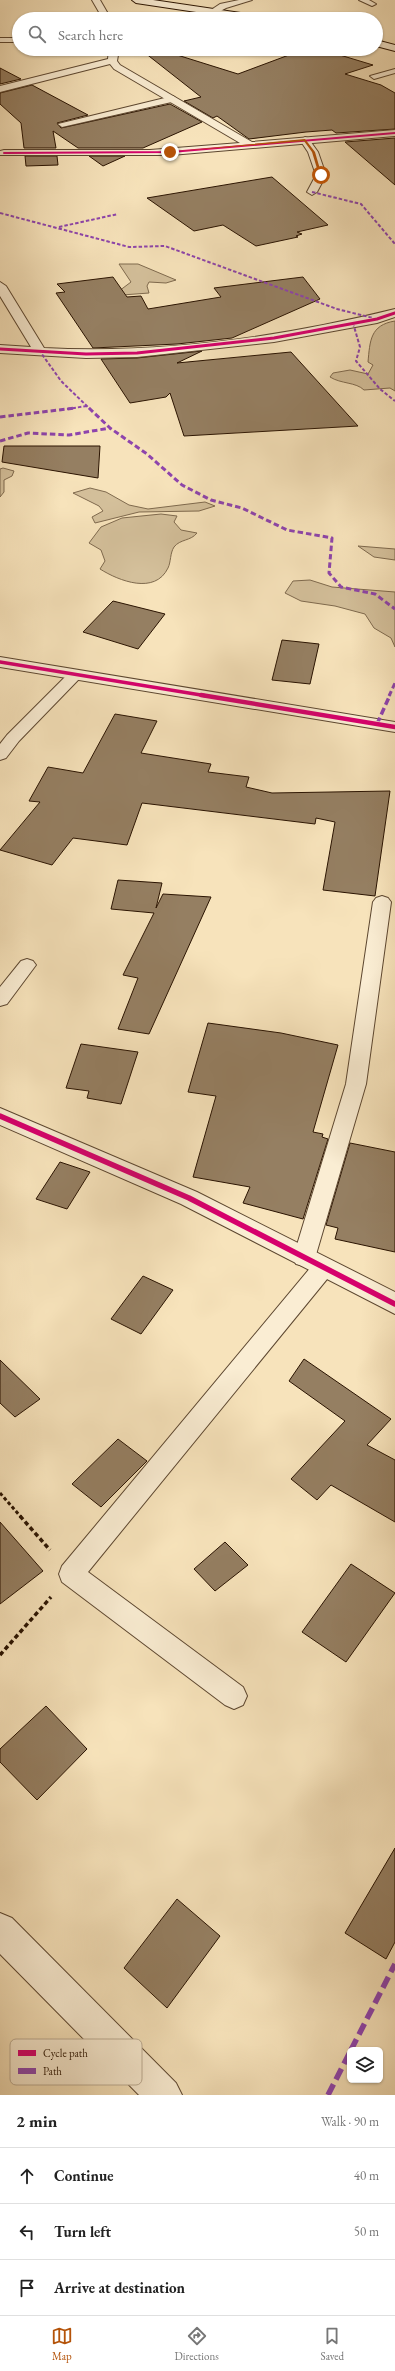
<!DOCTYPE html>
<meta charset="utf-8">
<style>
:root{--surface:#fff;--page:#f6f6f6;--text:#222;--muted:#767676;--line:#e0e0e0;--accent:#b45309}
body{margin:0;font-family:"EB Garamond",serif;background:var(--page);color:var(--text)}
.controls{position:absolute;right:12px;bottom:12px;display:grid;overflow:hidden;border-radius:6px;box-shadow:0 1px 3px #0004}
.controls button{width:36px;height:36px;display:grid;place-items:center;padding:0;border:0;border-bottom:1px solid var(--line);background:var(--surface);color:var(--text);font:20px sans-serif}
.stop{position:absolute;width:12px;height:12px;margin:-9px;border:3px solid #b45309;border-radius:50%;background:#fff}
.stop.end{background:#b45309;border-color:#fff;box-shadow:0 1px 4px #0008}
.list{margin:0;padding:0;list-style:none}
h2{display:flex;justify-content:space-between;align-items:center;height:52px;margin:0;padding:0 16px;font-size:17px}
h2 small{font-size:13px;font-weight:400;color:var(--muted)}
.list li{display:grid;grid-template-columns:26px 1fr auto;gap:12px;align-items:center;box-sizing:border-box;height:56px;padding:0 16px;border-top:1px solid var(--line)}
.list b{display:block;font-size:15px;white-space:nowrap}
.list em{font-size:13px;font-style:normal;color:var(--muted)}
.icon{flex:none;width:22px;height:22px;fill:none;stroke:currentColor;stroke-width:2;stroke-linecap:round;stroke-linejoin:round}
.map{position:relative;flex:none;width:395px;height:2095px;overflow:hidden}
.search{position:absolute;background:var(--surface);box-shadow:0 1px 3px #0004;left:12px;right:12px;top:12px;height:44px;display:flex;align-items:center;gap:10px;box-sizing:border-box;padding:0 14px;border-radius:22px;color:var(--muted);font-size:15px}
.sheet{height:220px;background:var(--surface)}
nav{display:flex;justify-content:space-around;align-items:center;box-sizing:border-box;height:56px;border-top:1px solid var(--line);background:var(--surface);font-size:11px;color:var(--muted)}
nav a{display:grid;justify-items:center;gap:2px}
nav .on{color:var(--accent)}
.map>svg:first-child{display:block}
.green{fill:#d4c09b;stroke:#7f6a4e}
.building{fill:#957f62;stroke:#2a1301}
.lines{fill:none;stroke-linecap:round;stroke-linejoin:round}
.lane-casing{stroke:#5d4730;stroke-width:2}
.street-casing{stroke:#5d4730;stroke-width:2}
.secondary-casing{stroke:#2a1301;stroke-width:2}
.path-far1{stroke:#2a1301;stroke-width:3;stroke-dasharray:3.5 2.5;stroke-linecap:butt}
.path{stroke:#2a1301;stroke-width:3.5;stroke-dasharray:4.5 3;stroke-linecap:butt}
.lane{fill:#faedd3;fill-rule:evenodd}
.street{fill:#faedd3;fill-rule:evenodd}
.secondary{fill:#faedd3;fill-rule:evenodd}
.quiet-far3{stroke:#8e44ad;stroke-width:2;stroke-dasharray:3.5 2;stroke-linecap:butt}
.quiet-far2{stroke:#8e44ad;stroke-width:3;stroke-dasharray:5.5 3;stroke-linecap:butt}
.quiet-far1{stroke:#8e44ad;stroke-width:3.5;stroke-dasharray:7 3.5;stroke-linecap:butt}
.quiet{stroke:#8e44ad;stroke-width:5.5;stroke-dasharray:12 5.5;stroke-linecap:butt}
.cycleway-far4-casing{stroke:#faedd3;stroke-width:3}
.cycleway-far3-casing{stroke:#faedd3;stroke-width:4.5}
.cycleway-far2-casing{stroke:#faedd3;stroke-width:5.5}
.cycleway-far1-casing{stroke:#faedd3;stroke-width:6}
.cycleway-casing{stroke:#faedd3;stroke-width:8}
.cycleway-far4{stroke:#d6006c;stroke-width:2}
.cycleway-far3{stroke:#d6006c;stroke-width:3}
.cycleway-far2{stroke:#d6006c;stroke-width:3.5}
.cycleway-far1{stroke:#d6006c;stroke-width:4.5}
.cycleway{stroke:#d6006c;stroke-width:5.5}
.route{fill:#b45309}
.key{fill:#faedd3;stroke:#bcac94;stroke-width:1}
.key-label{font-size:11px;fill:#2a1301}
</style>
<div class="map">
<svg width="395" height="2095" viewBox="0 0 395 2095">
<rect width="100%" height="100%" fill="#f7e3bb"/>
<filter id="stains"><feTurbulence type="fractalNoise" baseFrequency=".005" numOctaves="4"/><feColorMatrix values="0 0 0 0 .2 0 0 0 0 .09 0 0 0 0 .02 0 0 0 .5 -.17"/></filter>
<radialGradient id="worn" r=".72"><stop offset=".6" stop-color="#630" stop-opacity="0"/><stop offset="1" stop-color="#630" stop-opacity=".3"/></radialGradient>
<!-- green -->
<path class="green" d="M 119,264 L 138,264 L 176,280 L 166,283 L 149,282 L 147,286 L 149,293 L 122,295 L 119,291 L 131,282 Z
M 395,321 L 395,391 L 390,388 L 364,390 C 356,382 341,384 330,377 L 333,373 L 350,370 L 368,374 L 373,365 L 368,362 C 370,341 370,325 395,321 Z
M 3,468 L 14,471 L 12,476 L 4,480 L 4,492 L 0,497 L 0,469 Z
M 90,488 L 106,492 L 129,505 L 148,509 L 205,502 L 215,506 L 199,511 L 139,512 L 95,523 L 92,517 L 103,511 L 99,506 L 73,493 Z
M 161,514 L 177,516 L 174,522 L 181,530 L 197,533 C 191,541 180,539 174,547 C 170,553 171,562 168,568 C 155,595 119,581 100,569 L 105,561 L 101,550 L 89,543 L 101,527 L 122,518 Z
M 358,546 L 395,549 L 395,560 L 374,557 Z
M 310,580 L 332,587 L 395,592 L 395,647 L 391,638 L 374,628 L 365,614 L 335,606 L 301,601 L 285,593 L 293,581 Z"/>
<!-- building -->
<path class="building" d="M 140,49 L 158,49 L 238,74 L 305,49 L 320,49 L 373,65 L 345,74 L 381,85 L 395,93 L 395,129 L 336,133 L 332,130 L 306,132 L 249,139 L 217,116 L 213,118 L 184,101 L 201,97 Z
M 0,68 L 21,79 L 0,84 Z
M 32,85 L 88,115 L 57,123 L 61,128 L 170,104 L 202,122 L 143,148 L 78,148 L 53,131 L 56,148 L 24,148 L 21,123 L 0,104 L 0,93 Z
M 395,138 L 395,185 L 345,142 Z
M 25,156 L 57,156 L 58,165 L 26,166 Z
M 89,156 L 125,156 L 103,166 Z
M 272,177 L 328,225 L 297,232 L 302,234 L 296,236 L 298,237 L 256,246 L 223,225 L 194,231 L 147,198 Z
M 113,277 L 127,297 L 141,296 L 148,309 L 221,297 L 214,288 L 303,277 L 320,299 L 232,338 L 177,344 L 93,348 L 56,293 L 65,292 L 57,284 Z
M 202,351 L 177,363 L 291,352 L 358,426 L 184,436 L 170,393 L 166,397 L 130,403 L 101,359 L 137,358 Z
M 4,446 L 100,446 L 98,478 L 2,462 Z
M 113,601 L 165,614 L 138,649 L 83,632 Z
M 282,640 L 319,644 L 310,684 L 272,680 Z
M 115,714 L 157,721 L 141,753 L 211,764 L 208,772 L 249,777 L 246,787 L 272,793 L 390,791 L 375,896 L 323,890 L 335,822 L 316,818 L 315,824 L 142,803 L 127,845 L 73,838 L 52,865 L 0,850 L 40,802 L 29,801 L 48,767 L 83,773 Z
M 118,880 L 162,883 L 156,908 L 163,894 L 211,897 L 149,1034 L 118,1029 L 138,978 L 123,975 L 154,913 L 111,909 Z
M 208,1023 L 281,1033 L 338,1045 L 313,1132 L 323,1134 L 322,1137 L 328,1139 L 303,1219 L 243,1203 L 250,1187 L 193,1177 L 216,1096 L 188,1092 Z
M 81,1044 L 138,1052 L 121,1104 L 87,1098 L 89,1091 L 66,1088 Z
M 350,1143 L 395,1152 L 395,1252 L 335,1239 L 338,1228 L 326,1225 Z
M 60,1162 L 90,1172 L 67,1209 L 36,1199 Z
M 143,1276 L 173,1290 L 141,1334 L 111,1319 Z
M 304,1359 L 391,1419 L 367,1445 L 395,1460 L 395,1522 L 331,1485 L 317,1500 L 291,1479 L 345,1421 L 289,1381 Z
M 0,1360 L 40,1399 L 15,1417 L 0,1403 Z
M 118,1439 L 147,1461 L 101,1507 L 72,1484 Z
M 0,1522 L 43,1571 L 0,1604 Z
M 225,1542 L 248,1565 L 215,1591 L 194,1569 Z
M 351,1564 L 395,1593 L 346,1662 L 302,1632 Z
M 46,1706 L 87,1749 L 37,1800 L 0,1762 L 0,1749 Z
M 395,1848 L 395,1942 L 386,1959 L 345,1933 Z
M 177,1899 L 220,1936 L 167,2008 L 124,1968 Z"/>
<g class="lines">
<defs>
<path id="lane" d="M 239,0 L 252,0 L 226,8 L 215,14 L 208,12 L 220,4 Z
M 359,0 L 369,0 L 376,4 L 372,6 Z
M 0,38 L 19,38 L 19,42 L 0,42 Z
M 395,69 L 395,73 L 374,79 L 370,76 Z
M 173,96 L 177,99 L 176,101 L 62,127 L 58,124 Z
M 305,137 L 308,138 L 318,152 L 326,175 L 317,192 L 312,195 L 307,192 L 316,175 L 308,152 L 300,140 Z
M 75,671 L 82,675 L 80,678 L 19,741 L 6,758 L 0,760 L 0,744 L 7,735 L 70,672 Z
M 382,896 L 388,898 L 391,902 L 366,1084 L 315,1258 L 312,1264 L 304,1266 L 296,1264 L 293,1258 L 346,1084 L 373,902 L 376,898 Z
M 27,959 L 33,961 L 36,965 L 7,1004 L 0,1006 L 0,987 L 21,961 Z
M 324,1258 L 332,1261 L 335,1267 L 332,1273 L 88,1572 L 243,1687 L 247,1696 L 243,1705 L 234,1709 L 225,1705 L 62,1582 L 59,1574 L 62,1566 L 316,1261 Z"/>
<path id="street" d="M 92,0 L 100,0 L 111,19 L 103,19 Z
M 109,49 L 119,49 L 117,61 L 120,65 L 252,142 L 395,130 L 395,136 L 171,155 L 0,155 L 0,151 L 4,150 L 150,150 L 240,143 L 114,69 L 110,64 L 0,92 L 0,86 L 108,59 Z
M 0,282 L 6,286 L 44,348 C 161,354 282,337 395,309 L 395,317 L 377,323 L 274,342 L 137,357 L 86,358 L 0,353 L 0,345 L 31,347 L 0,296 Z
M 0,657 L 395,722 L 395,732 L 0,667 Z
M 0,1108 L 197,1192 L 395,1292 L 395,1314 L 181,1204 L 0,1125 Z
M 0,1913 L 12,1918 L 176,2083 L 182,2095 L 139,2095 L 0,1954 Z"/>
<path id="secondary" d="M 132,0 L 153,0 L 261,16 L 265,19 L 243,19 L 136,3 Z
M 376,40 L 395,45 L 395,51 L 376,46 Z"/>
</defs>
<!-- lane casing -->
<use href="#lane" class="lane-casing"/>
<!-- street casing -->
<use href="#street" class="street-casing"/>
<!-- secondary casing -->
<use href="#secondary" class="secondary-casing"/>
<!-- path-far1 -->
<path class="path-far1" d="M 0,1493 L 21,1517"/>
<!-- path -->
<path class="path" d="M 20,1516 L 50,1550
M 0,1655 L 51,1597"/>
<!-- lane -->
<use href="#lane" class="lane"/>
<!-- street -->
<use href="#street" class="street"/>
<!-- secondary -->
<use href="#secondary" class="secondary"/>
<!-- quiet-far3 -->
<path class="quiet-far3" d="M 312,192 L 361,204 L 395,244
M 0,213 L 129,247 L 165,246 L 337,309 L 373,318
M 59,227 L 118,214
M 353,323 L 360,347 L 356,361 L 380,389 L 395,401
M 39,350 L 61,381 L 90,409
M 67,409 L 87,406"/>
<!-- quiet-far2 -->
<path class="quiet-far2" d="M 89,408 L 110,428 L 147,454 L 182,485 L 211,500 L 242,508 L 287,530 L 332,538 L 329,573 L 341,587 L 375,594 L 395,609
M 0,417 L 75,408
M 0,441 L 28,433 L 69,435 L 110,428
M 389,696 L 395,683"/>
<!-- quiet-far1 -->
<path class="quiet-far1" d="M 377,724 L 390,695"/>
<!-- quiet -->
<path class="quiet" d="M 351,2050 L 395,1964
M 328,2095 L 350,2052"/>
<defs>
<path id="cycleway-far4" d="M 4,153 L 171,152 L 395,133"/>
<path id="cycleway-far3" d="M 0,349 L 86,354 L 137,353 L 274,338 L 377,319 L 395,313"/>
<path id="cycleway-far2" d="M 0,662 L 207,696"/>
<path id="cycleway-far1" d="M 201,695 L 395,727"/>
<path id="cycleway" d="M 0,1116 L 189,1198 L 395,1304"/>
</defs>
<!-- cycleway-far4 casing -->
<use href="#cycleway-far4" class="cycleway-far4-casing"/>
<!-- cycleway-far3 casing -->
<use href="#cycleway-far3" class="cycleway-far3-casing"/>
<!-- cycleway-far2 casing -->
<use href="#cycleway-far2" class="cycleway-far2-casing"/>
<!-- cycleway-far1 casing -->
<use href="#cycleway-far1" class="cycleway-far1-casing"/>
<!-- cycleway casing -->
<use href="#cycleway" class="cycleway-casing"/>
<!-- cycleway-far4 -->
<use href="#cycleway-far4" class="cycleway-far4"/>
<!-- cycleway-far3 -->
<use href="#cycleway-far3" class="cycleway-far3"/>
<!-- cycleway-far2 -->
<use href="#cycleway-far2" class="cycleway-far2"/>
<!-- cycleway-far1 -->
<use href="#cycleway-far1" class="cycleway-far1"/>
<!-- cycleway -->
<use href="#cycleway" class="cycleway"/>
</g>
<!-- route -->
<path class="route" d="M 305,139 L 315,152 L 322,176 L 319,175 L 312,152 L 304,141 L 168,152 Z"/>
<!-- legend -->
<rect x="10" y="2039" width="132" height="46" rx="6" class="key"/>
<rect x="18" y="2050" width="18" height="6" fill="#d6006c"/>
<rect x="18" y="2068" width="18" height="6" fill="#8e44ad"/>
<g class="key-label">
<text x="43" y="2057">Cycle path</text>
<text x="43" y="2075">Path</text>
</g>
<rect width="100%" height="100%" filter="url(#stains)"/>
<rect width="100%" height="100%" fill="url(#worn)"/>
</svg>
<div class="controls">
<button><svg class="icon" aria-label="layers" viewBox="0 0 24 24"><path d="M12 4l9 5-9 5-9-5zM3 14l9 5 9-5"/></svg></button>
</div>
<div class="stop" style="left:321px;top:175px"></div>
<div class="stop end" style="left:170px;top:152px"></div>
<div class="search"><svg class="icon" aria-label="search" viewBox="0 0 24 24"><circle cx="10" cy="10" r="6"/><path d="M15 15l6 6"/></svg>Search here</div>
</div>
<section class="sheet">
<h2>2 min<small>Walk · 90 m</small></h2>
<ul class="list">
<li><svg class="icon" aria-label="ahead" viewBox="0 0 24 24"><path d="M12 20V5M6 11l6-6 6 6"/></svg><div><b>Continue</b></div><em>40 m</em></li>
<li><svg class="icon" aria-label="left" viewBox="0 0 24 24"><path d="M17 20v-9H6M10 6l-5 5 5 5"/></svg><div><b>Turn left</b></div><em>50 m</em></li>
<li><svg class="icon" aria-label="arrive" viewBox="0 0 24 24"><path d="M6 21V4h12l-3 4 3 4H6"/></svg><div><b>Arrive at destination</b></div></li>
</ul>
</section>
<nav>
<a class="on"><svg class="icon" aria-label="map" viewBox="0 0 24 24"><path d="M3 6l6-2 6 2 6-2v14l-6 2-6-2-6 2zM9 4v14M15 6v14"/></svg>Map</a>
<a><svg class="icon" aria-label="directions" viewBox="0 0 24 24"><path d="M12 3l9 9-9 9-9-9zM9 14v-3h6M13 9l2 2-2 2"/></svg>Directions</a>
<a><svg class="icon" aria-label="saved" viewBox="0 0 24 24"><path d="M7 4h10v16l-5-4-5 4z"/></svg>Saved</a>
</nav>
